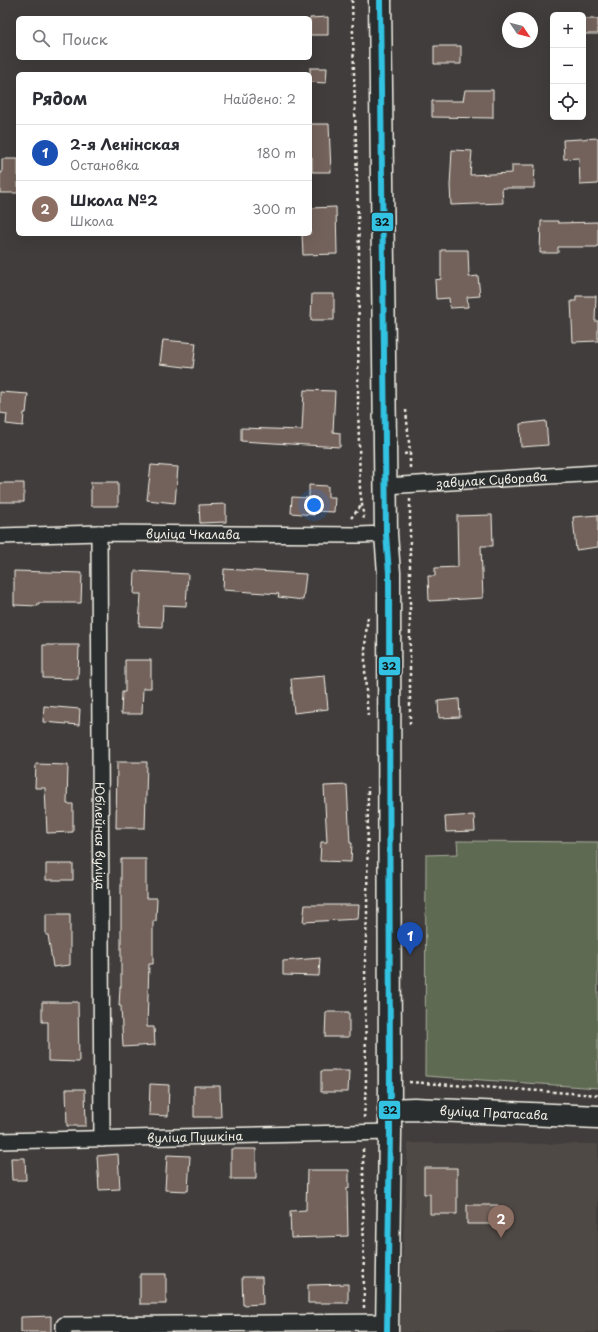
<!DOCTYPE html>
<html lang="ru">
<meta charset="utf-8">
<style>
:root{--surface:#fff;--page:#f2f2f3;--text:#2b2b33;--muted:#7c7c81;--line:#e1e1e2;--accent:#1a73e8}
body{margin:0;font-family:"Playpen Sans",sans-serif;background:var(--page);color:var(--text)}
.controls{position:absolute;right:12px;top:12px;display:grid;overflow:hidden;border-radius:6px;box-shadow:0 4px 16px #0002}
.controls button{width:36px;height:36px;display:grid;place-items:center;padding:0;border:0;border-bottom:1px solid var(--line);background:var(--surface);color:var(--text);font:20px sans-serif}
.compass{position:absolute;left:502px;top:12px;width:36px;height:36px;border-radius:50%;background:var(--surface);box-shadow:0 4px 16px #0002;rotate:125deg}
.you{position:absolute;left:314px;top:505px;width:14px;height:14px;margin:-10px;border:3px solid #fff;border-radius:50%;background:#1a73e8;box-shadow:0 0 0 6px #1a73e833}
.badge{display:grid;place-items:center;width:26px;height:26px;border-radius:50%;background:var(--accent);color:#fff;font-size:13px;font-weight:700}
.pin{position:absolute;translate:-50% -33px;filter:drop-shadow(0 1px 2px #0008)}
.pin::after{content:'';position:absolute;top:21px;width:14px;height:12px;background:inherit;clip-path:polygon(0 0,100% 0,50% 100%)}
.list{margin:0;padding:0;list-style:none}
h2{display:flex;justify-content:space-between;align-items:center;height:52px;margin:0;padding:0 16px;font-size:17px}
h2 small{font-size:13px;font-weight:400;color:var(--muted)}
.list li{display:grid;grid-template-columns:26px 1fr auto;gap:12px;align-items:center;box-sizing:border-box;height:56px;padding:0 16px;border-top:1px solid var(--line)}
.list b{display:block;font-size:15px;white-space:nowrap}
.list p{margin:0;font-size:13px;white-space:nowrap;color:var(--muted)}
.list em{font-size:13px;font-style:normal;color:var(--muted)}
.icon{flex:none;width:22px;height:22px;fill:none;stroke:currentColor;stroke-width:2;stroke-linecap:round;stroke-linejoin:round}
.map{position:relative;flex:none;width:598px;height:1332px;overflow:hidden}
.search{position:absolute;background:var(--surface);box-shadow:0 4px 16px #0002;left:16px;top:16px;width:296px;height:44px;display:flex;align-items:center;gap:10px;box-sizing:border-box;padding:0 14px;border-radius:6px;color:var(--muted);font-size:15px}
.panel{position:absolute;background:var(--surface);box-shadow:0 4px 16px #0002;left:16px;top:72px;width:296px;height:164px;border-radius:6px}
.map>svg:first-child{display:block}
.built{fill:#4f4845}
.green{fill:#5f6b52;stroke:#aaae9d}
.building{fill:#73625b;stroke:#f4f1e8}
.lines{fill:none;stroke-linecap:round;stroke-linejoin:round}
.street-casing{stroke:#f4f1e8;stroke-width:18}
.secondary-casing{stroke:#f4f1e8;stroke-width:25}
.path{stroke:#f4f1e8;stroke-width:2.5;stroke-dasharray:3 3;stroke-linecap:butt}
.street{stroke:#2a2d2e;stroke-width:15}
.secondary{stroke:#2a2d2e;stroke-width:22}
.bus-1-casing{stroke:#2a2d2e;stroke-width:9}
.bus-1{stroke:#33c2e2;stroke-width:6}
.labels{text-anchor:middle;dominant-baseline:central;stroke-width:3.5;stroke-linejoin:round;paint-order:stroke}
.street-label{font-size:12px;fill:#f4f1e8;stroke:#2a2d2e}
.line-badge{stroke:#2a2d2e;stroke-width:1.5}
.pale-badge-label{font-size:11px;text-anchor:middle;font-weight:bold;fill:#111}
</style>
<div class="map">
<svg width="598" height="1332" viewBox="0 0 598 1332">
<rect width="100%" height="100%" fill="#403d3c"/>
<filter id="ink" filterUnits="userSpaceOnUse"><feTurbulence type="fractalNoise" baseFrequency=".025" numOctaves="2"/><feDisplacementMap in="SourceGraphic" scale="8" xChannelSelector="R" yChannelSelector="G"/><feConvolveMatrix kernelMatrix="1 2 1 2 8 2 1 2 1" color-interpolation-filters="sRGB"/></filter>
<g filter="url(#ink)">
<!-- built -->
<path class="built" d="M 408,1143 L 598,1144 L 598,1332 L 399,1332 Z"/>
<!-- green -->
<path class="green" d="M 457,841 L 598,842 L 598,1088 L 425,1076 L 426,855 L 458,854 Z"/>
<!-- building -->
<path class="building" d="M 328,17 L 328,35 L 310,35 L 310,18 Z
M 583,19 L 598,19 L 598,34 L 583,34 Z
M 434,46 L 461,46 L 461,64 L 434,64 Z
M 310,68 L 327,68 L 326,83 L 310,82 Z
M 465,90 L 493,90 L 493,118 L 432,117 L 432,101 L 463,101 Z
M 310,124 L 329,124 L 331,172 L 312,172 L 312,157 L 310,157 Z
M 598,138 L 598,184 L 580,185 L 579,158 L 564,159 L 563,140 Z
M 452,150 L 472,151 L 470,175 L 512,173 L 512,165 L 535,165 L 534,188 L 502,188 L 503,203 L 451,205 L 450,186 Z
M 2,159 L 18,159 L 18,193 L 0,193 L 0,173 L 2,173 Z
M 336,207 L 337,254 L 303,255 L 302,234 L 310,234 L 310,208 Z
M 541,221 L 558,221 L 558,223 L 598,222 L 598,247 L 558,247 L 558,253 L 540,253 Z
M 441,250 L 468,250 L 469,277 L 478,276 L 480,296 L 467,297 L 468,307 L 450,308 L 449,298 L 436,299 L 435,280 L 441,279 Z
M 312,294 L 334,294 L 334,320 L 311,320 Z
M 576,296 L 596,296 L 595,321 L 598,321 L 598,341 L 573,342 L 571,301 L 576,301 Z
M 163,340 L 196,343 L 193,368 L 160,364 Z
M 304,390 L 335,391 L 333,432 L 340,433 L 340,447 L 241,441 L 241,428 L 302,430 Z
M 0,392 L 28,394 L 26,413 L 24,413 L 23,426 L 6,424 L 7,414 L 0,413 Z
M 546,421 L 548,445 L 521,447 L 520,424 Z
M 151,465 L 178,467 L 175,503 L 147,500 Z
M 91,482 L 118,482 L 118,506 L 91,506 Z
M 0,483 L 24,483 L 24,502 L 0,502 Z
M 309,485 L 328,486 L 328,497 L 335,497 L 334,512 L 314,511 L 314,515 L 291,513 L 292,497 L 309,498 Z
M 226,504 L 226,522 L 200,523 L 199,505 Z
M 492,515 L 493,546 L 481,546 L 483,598 L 429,601 L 428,576 L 435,576 L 435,568 L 458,567 L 457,516 Z
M 598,515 L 598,547 L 576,550 L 573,517 Z
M 224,569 L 306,574 L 303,600 L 278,597 L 279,594 L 223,590 Z
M 14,571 L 82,573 L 81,603 L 38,603 L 38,606 L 14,605 Z
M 135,571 L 188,574 L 186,606 L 163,605 L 162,627 L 139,626 L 141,594 L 134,594 Z
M 43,645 L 79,645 L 78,679 L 43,678 Z
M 125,660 L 151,660 L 151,688 L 143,688 L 142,714 L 121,714 L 122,692 L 125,692 Z
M 325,676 L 328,709 L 294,713 L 291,679 Z
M 459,699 L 460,717 L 439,718 L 438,701 Z
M 44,706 L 80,709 L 79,725 L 43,722 Z
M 117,762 L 147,762 L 145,828 L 116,828 Z
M 36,764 L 68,765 L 67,804 L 73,804 L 73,832 L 47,833 L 45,788 L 35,788 Z
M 347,785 L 350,843 L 352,843 L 351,862 L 320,861 L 321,842 L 327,842 L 324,786 Z
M 474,815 L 475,831 L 446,832 L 445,817 Z
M 121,859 L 146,859 L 146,898 L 157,898 L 156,921 L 153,921 L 153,964 L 149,964 L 147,1027 L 154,1027 L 155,1045 L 123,1047 L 121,1006 L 119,1006 L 120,987 L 121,987 Z
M 46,864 L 73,864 L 73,880 L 46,880 Z
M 305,905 L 359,905 L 358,919 L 303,922 Z
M 46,914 L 70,914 L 70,965 L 53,967 L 48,935 L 46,935 Z
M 320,958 L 319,976 L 283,975 L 283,961 Z
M 42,1002 L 78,1002 L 79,1062 L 48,1061 L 48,1022 L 42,1022 Z
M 326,1012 L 349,1012 L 349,1037 L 325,1037 Z
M 321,1071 L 349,1071 L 348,1092 L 321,1092 Z
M 150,1084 L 169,1085 L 168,1116 L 149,1115 Z
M 194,1086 L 220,1086 L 221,1117 L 194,1117 Z
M 66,1089 L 85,1089 L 86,1126 L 67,1126 Z
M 231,1149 L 256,1149 L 256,1179 L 231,1179 Z
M 118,1154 L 120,1189 L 99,1190 L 97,1156 Z
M 167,1155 L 190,1156 L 188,1191 L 165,1190 Z
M 11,1158 L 25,1158 L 26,1180 L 12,1180 Z
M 424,1168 L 457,1168 L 457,1214 L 430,1214 L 430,1194 L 424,1194 Z
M 307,1170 L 349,1170 L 349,1188 L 347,1188 L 348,1236 L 291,1238 L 290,1211 L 306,1210 Z
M 467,1205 L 498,1205 L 498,1224 L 467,1224 Z
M 140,1274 L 166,1274 L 166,1304 L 140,1304 Z
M 242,1277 L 262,1277 L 263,1304 L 243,1305 Z
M 348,1284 L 348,1303 L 308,1303 L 308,1285 Z
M 51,1316 L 51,1332 L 21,1332 L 21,1317 Z"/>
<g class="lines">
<defs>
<g id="street">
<path id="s1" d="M 386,486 L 598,473"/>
<path id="s2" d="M 99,533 L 102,1139"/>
<path id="s3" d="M 0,536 L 99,533 L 359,535 L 386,534"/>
<path id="s4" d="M 0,1141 L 390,1132"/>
<path d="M 64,1332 L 64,1325 L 387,1322"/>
</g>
<g id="secondary">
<path d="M 380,0 L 386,534 L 389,573 L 390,1132 L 387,1332"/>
<path id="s5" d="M 389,1110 L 414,1109 L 598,1117"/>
</g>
</defs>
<!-- street casing -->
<use href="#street" class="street-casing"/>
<!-- secondary casing -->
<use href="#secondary" class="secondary-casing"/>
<!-- path -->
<path class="path" d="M 352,0 L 359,253 L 358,399 L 360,489 L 364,520
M 406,410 L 410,453
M 404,454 L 410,453 L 410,468
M 410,499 L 410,724
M 351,518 L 362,505
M 368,617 C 363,649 365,683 368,716
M 409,1082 L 598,1095
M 364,1118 L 366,1083 L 365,961 L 367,914 L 368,787
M 363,1149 L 364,1308"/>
<!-- street -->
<use href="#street" class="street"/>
<!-- secondary -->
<use href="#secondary" class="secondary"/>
<defs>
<path id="bus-1" d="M 380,0 L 386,534 L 389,573 L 390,1132 L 387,1332"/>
</defs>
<!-- bus-1 casing -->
<use href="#bus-1" class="bus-1-casing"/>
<!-- bus-1 -->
<use href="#bus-1" class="bus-1"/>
</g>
</g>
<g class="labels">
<!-- street labels -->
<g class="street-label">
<text stroke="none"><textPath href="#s1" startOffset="106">завулак Суворава</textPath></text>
<text stroke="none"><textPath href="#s3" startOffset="193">вуліца Чкалава</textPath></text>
<text stroke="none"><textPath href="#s2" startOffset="303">Юбілейная вуліца</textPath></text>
<text stroke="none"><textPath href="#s5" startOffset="105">вуліца Пратасава</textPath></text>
<text stroke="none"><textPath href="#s4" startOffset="195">вуліца Пушкіна</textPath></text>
</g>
</g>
<g class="line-badge">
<rect x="371" y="212" width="23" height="20" rx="4" fill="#33c2e2"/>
<rect x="378" y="656" width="23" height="20" rx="4" fill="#33c2e2"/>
<rect x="378" y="1100" width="23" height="20" rx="4" fill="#33c2e2"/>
</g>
<g class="pale-badge-label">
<text x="382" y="226">32</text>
<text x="389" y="670">32</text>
<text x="390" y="1114">32</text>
</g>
</svg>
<div class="controls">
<button>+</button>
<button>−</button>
<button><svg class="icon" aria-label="locate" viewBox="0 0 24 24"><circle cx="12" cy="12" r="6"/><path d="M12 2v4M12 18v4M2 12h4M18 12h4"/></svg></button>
</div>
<svg class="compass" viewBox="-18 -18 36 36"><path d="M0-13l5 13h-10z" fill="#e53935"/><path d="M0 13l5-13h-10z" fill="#7c7c81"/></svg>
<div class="you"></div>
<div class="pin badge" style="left:410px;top:955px;background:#1a4fb4">1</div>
<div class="pin badge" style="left:501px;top:1238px;background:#8d6e63">2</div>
<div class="search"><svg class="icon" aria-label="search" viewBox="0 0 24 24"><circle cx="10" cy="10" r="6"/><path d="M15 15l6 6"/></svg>Поиск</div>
<section class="panel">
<h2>Рядом<small>Найдено: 2</small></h2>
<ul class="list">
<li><span class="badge" style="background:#1a4fb4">1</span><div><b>2-я Ленінская</b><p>Остановка</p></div><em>180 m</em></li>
<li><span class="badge" style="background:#8d6e63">2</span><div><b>Школа №2</b><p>Школа</p></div><em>300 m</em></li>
</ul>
</section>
</div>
